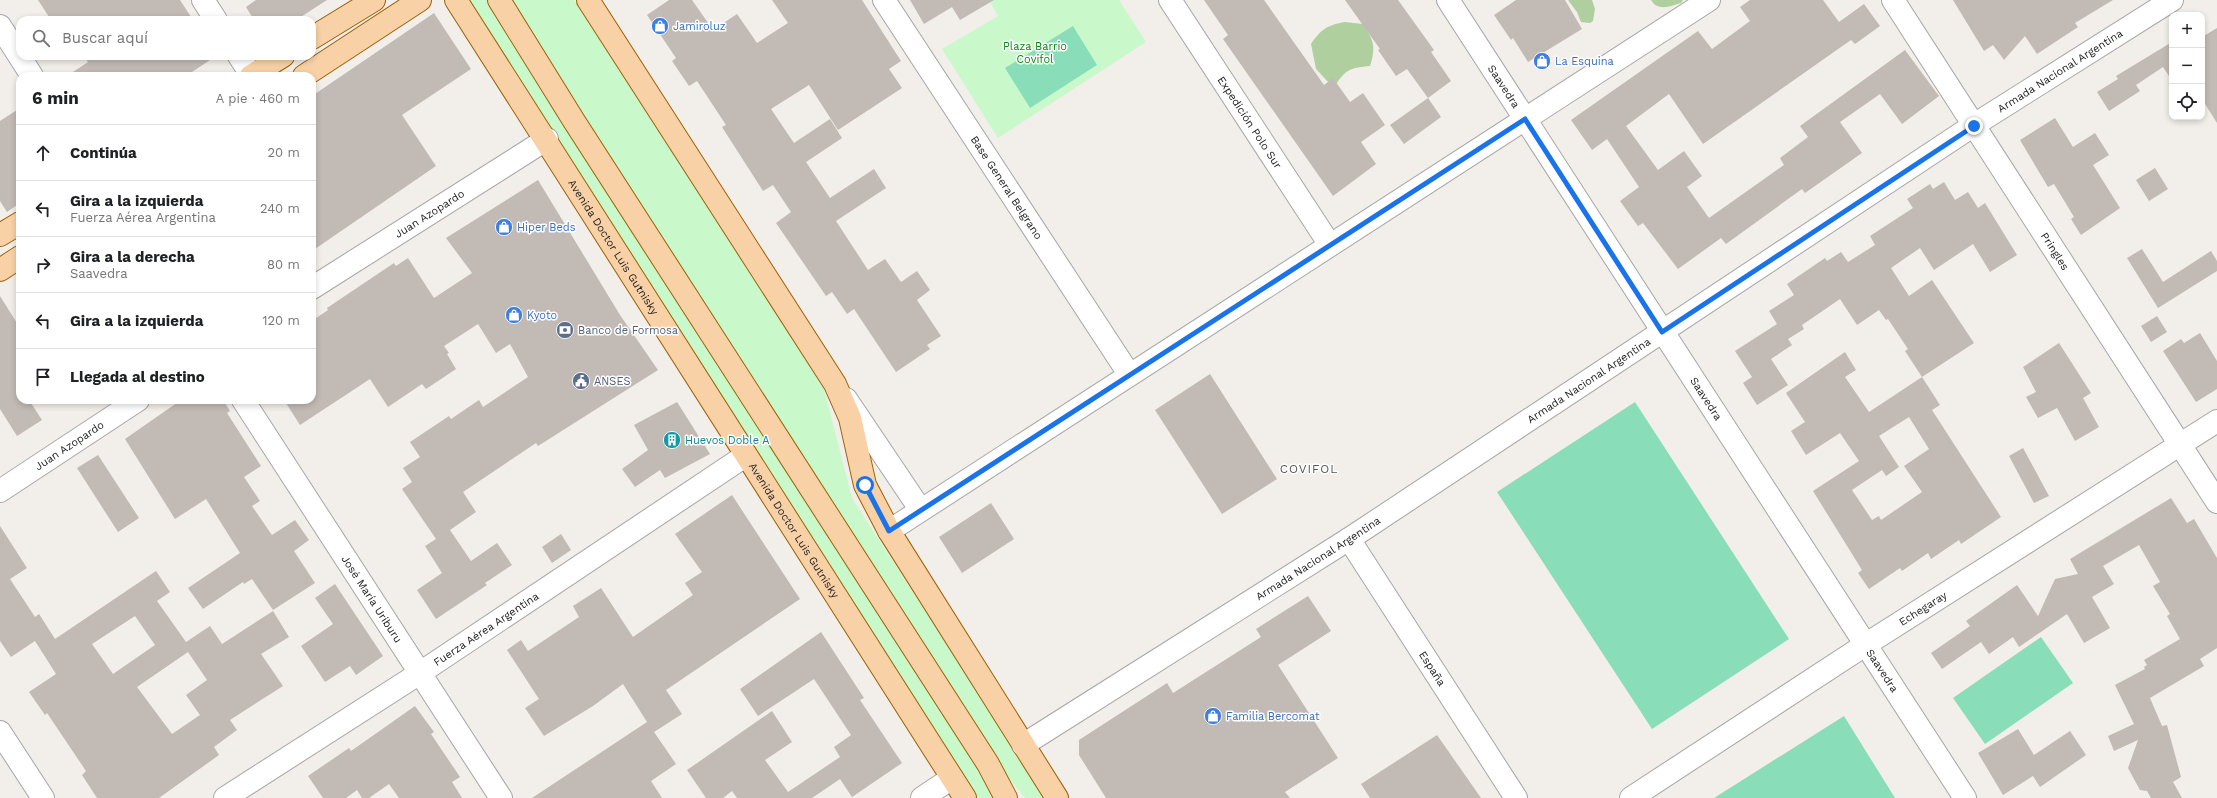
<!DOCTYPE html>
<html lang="es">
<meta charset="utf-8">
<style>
:root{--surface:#fff;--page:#f2f2f2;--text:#202124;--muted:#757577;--line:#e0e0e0}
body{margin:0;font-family:"Work Sans",sans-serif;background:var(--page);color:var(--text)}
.controls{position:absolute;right:12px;top:12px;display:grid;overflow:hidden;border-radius:8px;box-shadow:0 2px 6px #0003}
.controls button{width:36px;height:36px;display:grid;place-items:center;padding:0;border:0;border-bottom:1px solid var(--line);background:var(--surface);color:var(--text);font:20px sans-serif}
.stop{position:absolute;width:12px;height:12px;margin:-9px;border:3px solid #1a73e8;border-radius:50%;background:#fff}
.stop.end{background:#1a73e8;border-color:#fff;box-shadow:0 1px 4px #0008}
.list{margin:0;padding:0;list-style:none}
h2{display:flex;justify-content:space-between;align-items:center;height:52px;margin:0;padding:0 16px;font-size:17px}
h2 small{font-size:13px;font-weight:400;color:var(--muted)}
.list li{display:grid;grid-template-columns:26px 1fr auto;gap:12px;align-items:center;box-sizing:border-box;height:56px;padding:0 16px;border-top:1px solid var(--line)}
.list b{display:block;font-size:15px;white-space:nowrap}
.list p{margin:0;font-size:13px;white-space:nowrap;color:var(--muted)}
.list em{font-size:13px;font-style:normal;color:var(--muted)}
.icon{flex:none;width:22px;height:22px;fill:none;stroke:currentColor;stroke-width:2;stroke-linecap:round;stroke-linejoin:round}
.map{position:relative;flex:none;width:2217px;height:798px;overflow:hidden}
.search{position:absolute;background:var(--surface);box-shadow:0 2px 6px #0003;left:16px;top:16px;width:300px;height:44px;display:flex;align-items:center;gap:10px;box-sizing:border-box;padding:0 14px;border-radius:12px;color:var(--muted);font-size:15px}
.panel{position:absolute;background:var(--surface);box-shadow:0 2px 6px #0003;left:16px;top:72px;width:300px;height:332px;border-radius:12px}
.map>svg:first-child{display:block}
.forest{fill:#b0cf9f}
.park{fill:#c9f9ca}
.pitch{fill:#8addb9}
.building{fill:#c2bab5;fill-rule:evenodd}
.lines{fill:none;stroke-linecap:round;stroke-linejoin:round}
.minor-casing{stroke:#a6a6a6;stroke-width:24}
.major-casing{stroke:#9b6105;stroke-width:24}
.minor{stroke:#fff;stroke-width:22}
.major{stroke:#f9d1a6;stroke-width:22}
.route{stroke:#1a73e8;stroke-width:5}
.labels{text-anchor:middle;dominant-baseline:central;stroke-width:3;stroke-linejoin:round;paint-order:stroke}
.shop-label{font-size:11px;fill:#366cbe;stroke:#fff;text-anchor:start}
.park-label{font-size:11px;fill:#0f8013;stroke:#fff}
.street-label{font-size:11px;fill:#222;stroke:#fff}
.service-label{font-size:11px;fill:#4e5e75;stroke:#fff;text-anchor:start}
.culture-label{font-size:11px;fill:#0d838f;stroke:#fff;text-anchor:start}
.neighbourhood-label{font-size:12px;letter-spacing:1px;fill:#555;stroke:#fff}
</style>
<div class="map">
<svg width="2217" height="798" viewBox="0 0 2217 798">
<rect width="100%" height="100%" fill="#f2eee9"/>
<!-- forest -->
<path class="forest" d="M 1568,0 L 1592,0 L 1595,9 L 1593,21 L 1590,23 L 1581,22 L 1577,12 Z
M 1651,0 L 1683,0 L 1681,3 C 1671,6 1658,12 1651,0 Z
M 1345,22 L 1363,24 C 1374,40 1376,47 1370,66 C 1352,68 1347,68 1337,83 L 1329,83 L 1316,69 L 1311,44 C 1321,29 1328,25 1345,22 Z"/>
<!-- park -->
<path class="park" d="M 463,0 L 574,0 L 824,389 L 852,498 L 1046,798 L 1025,798 L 947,703 L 999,798 L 978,798 Z
M 989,0 L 1119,0 L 1146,42 L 998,138 L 942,49 L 998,16 Z"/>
<!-- pitch -->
<path class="pitch" d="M 1073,26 L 1097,65 L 1030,108 L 1005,68 Z
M 1635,402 L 1789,639 L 1652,729 L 1497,492 Z
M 2041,637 L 2073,683 L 1985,744 L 1953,698 Z
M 1844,716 L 1895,798 L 1714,798 Z"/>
<!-- building -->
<path class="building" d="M 38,0 L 180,0 L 193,20 L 51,20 Z
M 256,0 L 327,0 L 296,20 L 254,20 L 246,7 Z
M 669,0 L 692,0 L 713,30 L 737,14 L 757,43 L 788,23 L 772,0 L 862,0 L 901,61 L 889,69 L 902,88 L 838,130 L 809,85 L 771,109 L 794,143 L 830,119 L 842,138 L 806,162 L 830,198 L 874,169 L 886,188 L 836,221 L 868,270 L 885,259 L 901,282 L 917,271 L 930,290 L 917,300 L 941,336 L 927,345 L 930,349 L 896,372 L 854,309 L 847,314 L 832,292 L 826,296 L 776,223 L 791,212 L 773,185 L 763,191 L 722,127 L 726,125 L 697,81 L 689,86 L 672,61 L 676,58 L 647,15 Z
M 910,0 L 994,0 L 960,20 L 952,7 L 924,24 Z
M 1204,0 L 1264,0 L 1324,85 L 1333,78 L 1350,102 L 1363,93 L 1385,125 L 1361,142 L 1376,164 L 1333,196 L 1223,39 L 1228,35 Z
M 1345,0 L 1398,0 L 1434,50 L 1431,52 L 1451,81 L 1428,98 L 1407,69 L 1396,76 L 1378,50 L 1380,49 Z
M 1516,0 L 1565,0 L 1582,29 L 1528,62 L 1513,38 L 1511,40 L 1494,15 Z
M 1750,0 L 1823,0 L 1839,22 L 1864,4 L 1880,26 L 1855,44 L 1851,40 L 1703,144 L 1669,94 L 1626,126 L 1658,170 L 1684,151 L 1702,176 L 1687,187 L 1709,218 L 1784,165 L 1780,158 L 1808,137 L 1800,126 L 1905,50 L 1939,96 L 1902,124 L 1880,94 L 1840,122 L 1862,153 L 1805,193 L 1802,189 L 1726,244 L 1721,238 L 1678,269 L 1643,223 L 1638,226 L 1620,201 L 1639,187 L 1607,139 L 1592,150 L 1571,120 L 1698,31 L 1712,49 L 1750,21 L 1740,7 Z
M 1953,0 L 2113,0 L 2075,23 L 2078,27 L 2037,54 L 2025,36 L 2004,60 L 1993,45 L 1984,51 Z
M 434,13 L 471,69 L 402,115 L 436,166 L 312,251 L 312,96 Z
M 2217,28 L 2217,123 L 2202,99 L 2202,37 Z
M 2172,42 L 2172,81 L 2169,83 L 2169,76 L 2163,67 L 2136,85 L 2140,91 L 2109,111 L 2097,92 L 2118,79 L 2116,76 Z
M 84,56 L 216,56 L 186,76 L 67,76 L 88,62 Z
M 1428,98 L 1441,117 L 1404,144 L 1390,125 Z
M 20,108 L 20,203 L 7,212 L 0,201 L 0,121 Z
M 2055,118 L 2073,147 L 2095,133 L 2109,155 L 2093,165 L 2120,208 L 2081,235 L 2071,219 L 2074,217 L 2054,184 L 2048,187 L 2020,140 Z
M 2155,168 L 2168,189 L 2149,201 L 2136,180 Z
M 538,180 L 620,315 L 658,370 L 538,446 L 536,443 L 463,492 L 476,512 L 450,530 L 471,561 L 497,543 L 512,565 L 485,583 L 487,585 L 436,619 L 417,590 L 442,573 L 425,546 L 436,539 L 402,489 L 412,482 L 403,468 L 420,457 L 410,442 L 449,416 L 451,419 L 479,400 L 483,407 L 528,377 L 510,344 L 496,353 L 478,324 L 444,346 L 449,353 L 447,354 L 456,369 L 426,389 L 422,384 L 388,407 L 370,379 L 300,425 L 284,400 L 312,400 L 312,321 L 328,310 L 327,308 L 394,263 L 396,266 L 408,258 L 434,298 L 472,273 L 446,238 Z
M 1944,182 L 1955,200 L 1968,192 L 1978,208 L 1985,203 L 2017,255 L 1990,272 L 1973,244 L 1934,270 L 1920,248 L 1891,268 L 1909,296 L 1932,280 L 1974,343 L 1922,377 L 1905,351 L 1908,349 L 1888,319 L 1886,320 L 1879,310 L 1857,325 L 1840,299 L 1802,325 L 1804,329 L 1788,339 L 1792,345 L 1771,359 L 1788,385 L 1757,405 L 1743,383 L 1752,377 L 1735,351 L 1777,324 L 1769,311 L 1794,295 L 1787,284 L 1825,258 L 1827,261 L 1841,252 L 1848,262 L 1875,245 L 1870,236 L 1913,208 L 1907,199 L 1930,184 L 1933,189 Z
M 2142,249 L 2163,282 L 2211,251 L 2217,261 L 2217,271 L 2158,308 L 2127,258 Z
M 0,296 L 20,328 L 20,400 L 29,400 L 42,420 L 17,436 L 0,409 Z
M 2157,316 L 2167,332 L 2151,342 L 2141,326 Z
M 2200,333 L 2217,361 L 2217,389 L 2196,402 L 2163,351 L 2181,339 L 2184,343 Z
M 2059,343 L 2091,393 L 2083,398 L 2099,427 L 2075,441 L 2057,408 L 2038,418 L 2026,397 L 2036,392 L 2023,367 Z
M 1845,352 L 1856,370 L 1845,377 L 1869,412 L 1922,377 L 1940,405 L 1932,410 L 2001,517 L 1961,544 L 1959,540 L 1931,559 L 1928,553 L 1902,571 L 1900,568 L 1869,589 L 1858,573 L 1862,570 L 1813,491 L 1859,461 L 1840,433 L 1806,455 L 1791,431 L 1805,422 L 1786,393 ZM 1909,417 L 1929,449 L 1904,466 L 1922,492 L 1881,520 L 1879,516 L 1872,520 L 1852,490 L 1882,470 L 1886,476 L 1899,467 L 1879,436 Z
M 1210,374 L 1277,479 L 1222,514 L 1155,410 Z
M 181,400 L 223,400 L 230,411 L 227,413 L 261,466 L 244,477 L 260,501 L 252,506 L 272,535 L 295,520 L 309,540 L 294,551 L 315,583 L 273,610 L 252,579 L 244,584 L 243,582 L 203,609 L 188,588 L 240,553 L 206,499 L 175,519 L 125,439 Z
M 677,402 L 710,454 L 665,478 L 660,470 L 635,487 L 622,469 L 648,450 L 634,425 Z
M 2023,448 L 2049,496 L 2034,503 L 2009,456 Z
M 98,455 L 139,518 L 118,532 L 77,468 Z
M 732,495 L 800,599 L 666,690 L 682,714 L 654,732 L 676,764 L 651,781 L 662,798 L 532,798 L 647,722 L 623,684 L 593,706 L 544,736 L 525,708 L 539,699 L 507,650 L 521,640 L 528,651 L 579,617 L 573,606 L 601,588 L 633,637 L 693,595 L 685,583 L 702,572 L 675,534 Z
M 2171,498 L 2187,523 L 2194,519 L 2217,558 L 2217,648 L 2200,659 L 2204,666 L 2150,698 L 2162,726 L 2167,725 L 2181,777 L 2173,782 L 2182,798 L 2151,798 L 2147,791 L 2140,790 L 2128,768 L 2138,740 L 2114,751 L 2108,736 L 2134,724 L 2115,685 L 2145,669 L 2144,667 L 2147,665 L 2144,660 L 2180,639 L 2167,616 L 2170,614 L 2153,586 L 2160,582 L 2139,545 L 2103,566 L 2114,584 L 2092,597 L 2110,628 L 2084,643 L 2067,614 L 2019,647 L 2013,637 L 1989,654 L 1981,642 L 1942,669 L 1931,653 L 1970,626 L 1966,621 L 2017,585 L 2038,616 L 2055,579 L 2078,574 L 2070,559 Z
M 991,503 L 1014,539 L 962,573 L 939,537 Z
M 0,526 L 27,568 L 10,579 L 35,617 L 39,614 L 55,639 L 156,571 L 170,592 L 157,601 L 186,642 L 210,626 L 222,644 L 273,611 L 289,637 L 261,654 L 283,686 L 230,720 L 237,730 L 214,747 L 219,755 L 159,798 L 97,798 L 82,775 L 86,771 L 47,713 L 45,715 L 29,692 L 56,674 L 35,641 L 11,657 L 0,641 ZM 135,616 L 155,645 L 113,674 L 92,644 ZM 188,652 L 207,680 L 186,695 L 200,715 L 172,734 L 137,687 Z
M 561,534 L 571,550 L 552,563 L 542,547 Z
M 335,584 L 383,656 L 356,675 L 350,666 L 325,682 L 301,646 L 333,624 L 315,598 Z
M 1308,596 L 1331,631 L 1278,665 L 1338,758 L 1285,792 L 1290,798 L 1106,798 L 1079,755 L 1079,740 L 1167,683 L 1173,693 L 1261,637 L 1256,629 Z
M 821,632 L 864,698 L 860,700 L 902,763 L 852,797 L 840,779 L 812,798 L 737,798 L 732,791 L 723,798 L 706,798 L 687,770 L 772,711 L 792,742 L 765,760 L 788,792 L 840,757 L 834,747 L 851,735 L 814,679 L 758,716 L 740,689 Z
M 415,706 L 434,732 L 431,734 L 460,777 L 452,782 L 462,798 L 399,798 L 389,784 L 369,798 L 362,798 L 357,790 L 346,798 L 323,798 L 308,776 L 349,748 L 351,751 Z
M 2018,729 L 2034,755 L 2070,731 L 2086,755 L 2040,787 L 2033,776 L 2003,795 L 1978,753 Z
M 1437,735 L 1481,798 L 1370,798 L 1361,784 Z"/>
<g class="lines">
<defs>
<g id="minor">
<path d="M 203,0 L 216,20"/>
<path id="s1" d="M 884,0 L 1129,374"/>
<path id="s2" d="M 1170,0 L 1330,245"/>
<path id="s3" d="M 1448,0 L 1965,798"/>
<path id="s4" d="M 1893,0 L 2217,502"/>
<path d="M 0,26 L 32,76"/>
<path d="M 239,56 L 252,76"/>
<path id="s5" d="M 312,288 L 547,139"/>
<path d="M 846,399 L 920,509"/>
<path id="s6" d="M 243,400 L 501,798"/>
<path id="s7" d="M 0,491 L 138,400"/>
<path d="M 889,531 L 1709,0"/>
<path id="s8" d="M 1349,539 L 1516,798"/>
<path d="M 0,732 L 43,798"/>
<path id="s9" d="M 1023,745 L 1349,539 L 1974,125 L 2172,0"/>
<path id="s10" d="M 225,798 L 420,673 L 745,456"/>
<path d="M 922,798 L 952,778"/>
<path id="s11" d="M 1631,798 L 1865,645 L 2217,421"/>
</g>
<g id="major">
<path id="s12" d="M 456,0 L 965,798"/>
<path d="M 499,0 L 574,121 L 988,764 L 1006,798"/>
<path d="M 588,0 L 835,384 L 850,418 L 865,485 L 889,531 L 1057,798"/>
<path d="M 312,38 L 374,0"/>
<path d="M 251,76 L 283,56"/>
<path d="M 304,76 L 420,0"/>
<path d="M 0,235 L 20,223"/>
<path d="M 0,270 L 20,257"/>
</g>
</defs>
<!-- minor casing -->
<use href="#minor" class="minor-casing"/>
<!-- major casing -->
<use href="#major" class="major-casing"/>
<!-- minor -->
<use href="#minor" class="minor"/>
<!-- major -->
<use href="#major" class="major"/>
</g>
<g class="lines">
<!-- route -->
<path class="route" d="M 865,485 L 889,531 L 1525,119 L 1662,332 L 1974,126"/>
</g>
<!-- icons -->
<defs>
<symbol id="shop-disc" viewBox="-11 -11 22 22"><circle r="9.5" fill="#3f7fe0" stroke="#fff"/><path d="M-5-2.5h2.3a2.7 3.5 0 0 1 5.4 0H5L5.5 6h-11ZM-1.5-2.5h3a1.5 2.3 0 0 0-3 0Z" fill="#fff"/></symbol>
<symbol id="bank-disc" viewBox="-11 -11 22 22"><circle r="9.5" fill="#5c6f8a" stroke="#fff"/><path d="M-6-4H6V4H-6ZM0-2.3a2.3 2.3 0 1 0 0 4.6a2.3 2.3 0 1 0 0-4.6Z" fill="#fff"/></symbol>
<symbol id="civic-disc" viewBox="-11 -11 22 22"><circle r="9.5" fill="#5c6f8a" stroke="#fff"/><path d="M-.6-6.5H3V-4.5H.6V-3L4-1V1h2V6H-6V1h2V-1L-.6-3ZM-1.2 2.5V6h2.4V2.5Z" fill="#fff"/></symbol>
<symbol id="building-disc" viewBox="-11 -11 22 22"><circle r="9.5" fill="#0f9aa8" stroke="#fff"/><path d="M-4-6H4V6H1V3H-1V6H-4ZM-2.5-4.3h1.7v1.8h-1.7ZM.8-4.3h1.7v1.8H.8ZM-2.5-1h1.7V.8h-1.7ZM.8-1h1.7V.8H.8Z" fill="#fff"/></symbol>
</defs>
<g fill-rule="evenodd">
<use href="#shop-disc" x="650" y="16" width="20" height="20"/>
<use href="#shop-disc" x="1532" y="51" width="20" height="20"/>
<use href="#shop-disc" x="494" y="217" width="20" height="20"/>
<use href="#shop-disc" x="504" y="305" width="20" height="20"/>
<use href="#bank-disc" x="555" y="320" width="20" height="20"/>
<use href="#civic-disc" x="571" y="371" width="20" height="20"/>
<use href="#building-disc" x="662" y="430" width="20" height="20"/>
<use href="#shop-disc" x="1203" y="706" width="20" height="20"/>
</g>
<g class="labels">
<!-- shop labels -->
<g class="shop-label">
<text x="673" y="26">Jamiroluz</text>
<text x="1555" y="61">La Esquina</text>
<text x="517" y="227">Hiper Beds</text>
<text x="527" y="315">Kyoto</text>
<text x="1226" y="716">Familia Bercomat</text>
</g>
<!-- park labels -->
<g class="park-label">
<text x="1035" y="46">Plaza Barrio<tspan x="1035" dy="13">Covifol</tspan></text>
</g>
<!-- street labels -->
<g class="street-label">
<text stroke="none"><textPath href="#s9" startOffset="1237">Armada Nacional Argentina</textPath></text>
<text stroke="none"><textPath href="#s3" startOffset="103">Saavedra</textPath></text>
<text stroke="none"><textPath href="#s2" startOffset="146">Expedición Polo Sur</textPath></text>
<text stroke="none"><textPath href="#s1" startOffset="224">Base General Belgrano</textPath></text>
<text stroke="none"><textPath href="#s5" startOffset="139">Juan Azopardo</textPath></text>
<text stroke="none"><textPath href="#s12" startOffset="293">Avenida Doctor Luis Gutnisky</textPath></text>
<text stroke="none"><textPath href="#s4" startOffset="299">Pringles</textPath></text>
<text stroke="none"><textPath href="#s9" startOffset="673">Armada Nacional Argentina</textPath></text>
<text stroke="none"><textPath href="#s3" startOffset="475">Saavedra</textPath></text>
<text stroke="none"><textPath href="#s7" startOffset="83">Juan Azopardo</textPath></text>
<text stroke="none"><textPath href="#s12" startOffset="629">Avenida Doctor Luis Gutnisky</textPath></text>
<text stroke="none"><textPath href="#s9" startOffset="349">Armada Nacional Argentina</textPath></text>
<text stroke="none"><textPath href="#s6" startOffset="237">José María Uriburu</textPath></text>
<text stroke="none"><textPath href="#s11" startOffset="348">Echegaray</textPath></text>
<text stroke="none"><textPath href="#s10" startOffset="311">Fuerza Aérea Argentina</textPath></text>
<text stroke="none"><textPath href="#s8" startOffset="154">España</textPath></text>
<text stroke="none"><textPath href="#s3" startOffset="799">Saavedra</textPath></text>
</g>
<!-- service labels -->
<g class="service-label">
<text x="578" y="330">Banco de Formosa</text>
<text x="594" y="381">ANSES</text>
</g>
<!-- culture labels -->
<g class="culture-label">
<text x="685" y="440">Huevos Doble A</text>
</g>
<!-- neighbourhood labels -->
<g class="neighbourhood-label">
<text x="1309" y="469">COVIFOL</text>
</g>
</g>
</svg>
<div class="controls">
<button>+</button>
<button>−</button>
<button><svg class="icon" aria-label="locate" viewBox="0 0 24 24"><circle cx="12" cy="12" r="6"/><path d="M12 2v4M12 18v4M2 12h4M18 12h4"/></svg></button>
</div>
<div class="stop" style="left:865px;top:485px"></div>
<div class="stop end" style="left:1974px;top:126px"></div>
<div class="search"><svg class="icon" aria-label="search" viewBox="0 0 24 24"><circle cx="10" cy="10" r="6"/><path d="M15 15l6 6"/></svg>Buscar aquí</div>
<section class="panel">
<h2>6 min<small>A pie · 460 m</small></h2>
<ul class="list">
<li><svg class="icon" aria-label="ahead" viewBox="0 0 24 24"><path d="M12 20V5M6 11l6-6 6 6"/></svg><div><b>Continúa</b></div><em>20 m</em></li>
<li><svg class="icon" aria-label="left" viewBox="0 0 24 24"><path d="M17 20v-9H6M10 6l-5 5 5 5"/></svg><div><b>Gira a la izquierda</b><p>Fuerza Aérea Argentina</p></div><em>240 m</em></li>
<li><svg class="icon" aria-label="right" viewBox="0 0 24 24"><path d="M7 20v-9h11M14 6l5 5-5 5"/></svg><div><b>Gira a la derecha</b><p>Saavedra</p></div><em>80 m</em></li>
<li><svg class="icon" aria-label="left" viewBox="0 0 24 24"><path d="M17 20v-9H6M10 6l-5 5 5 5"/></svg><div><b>Gira a la izquierda</b></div><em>120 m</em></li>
<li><svg class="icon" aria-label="arrive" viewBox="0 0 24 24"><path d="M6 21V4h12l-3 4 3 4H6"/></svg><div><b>Llegada al destino</b></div></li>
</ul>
</section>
</div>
